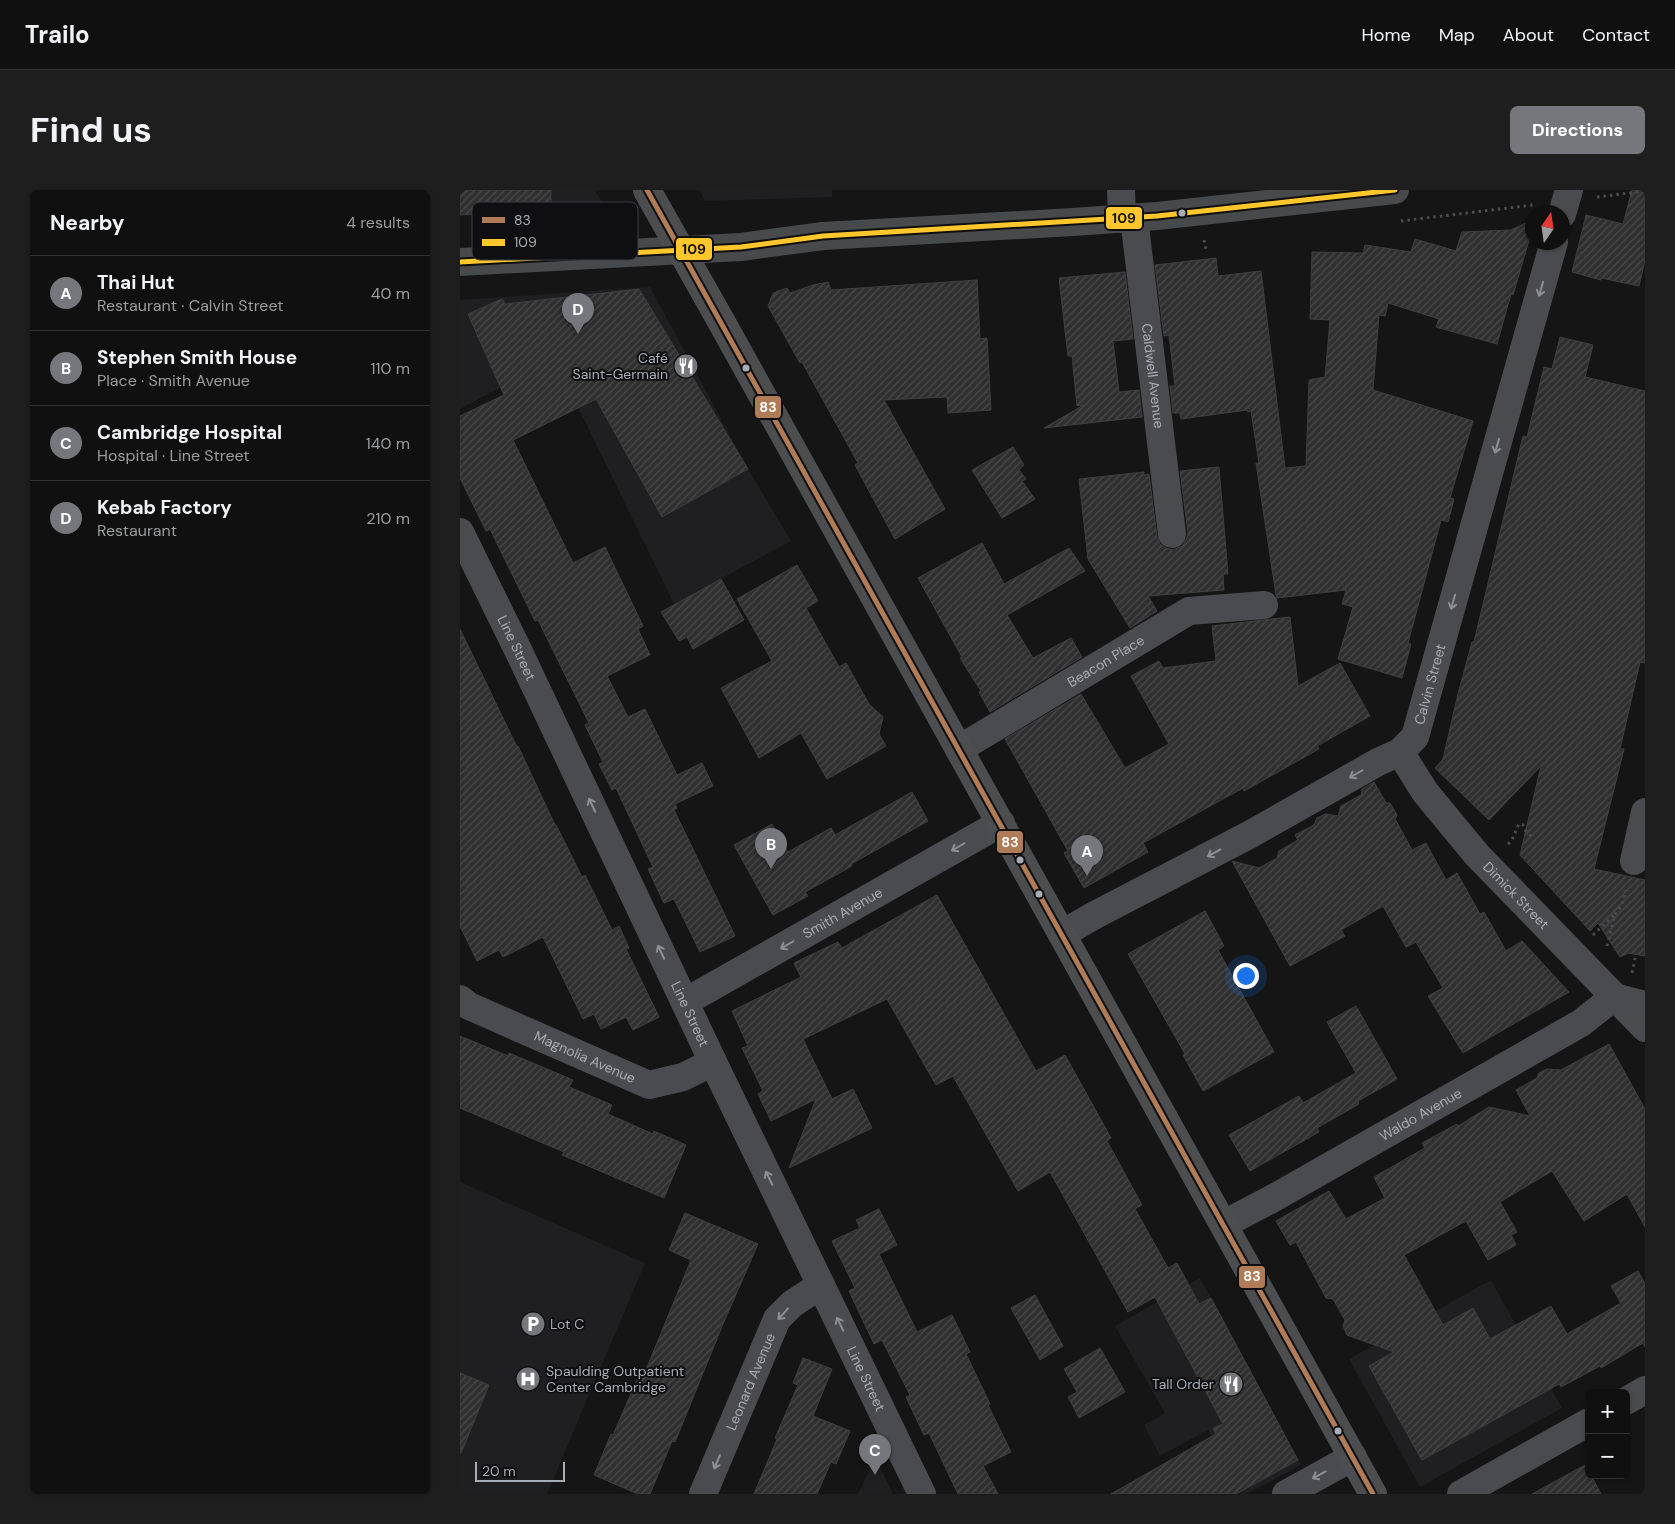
<!DOCTYPE html>
<meta charset="utf-8">
<style>
:root{--surface:#101010;--page:#1e1e1e;--text:#f1f3f6;--muted:#9c9d9f;--line:#303030;--accent:#75777c}
body{margin:0;font-family:"DM Sans",sans-serif;background:var(--page);color:var(--text)}
.controls{position:absolute;right:15px;bottom:15px;display:grid;overflow:hidden;border-radius:8px;box-shadow:0 1px 4px #0004}
.controls button{width:45px;height:45px;display:grid;place-items:center;padding:0;border:0;border-bottom:1px solid var(--line);background:var(--surface);color:var(--text);font:25px sans-serif}
.compass{position:absolute;left:1065px;top:15px;width:45px;height:45px;border-radius:50%;background:var(--surface);box-shadow:0 1px 4px #0004;rotate:13deg}
.scale{position:absolute;left:15px;bottom:12px;width:90px;box-sizing:border-box;padding-left:5px;border:2px solid #a8acb4;border-top:0;font-size:14px;line-height:18px;white-space:nowrap;color:#a8acb4;-webkit-text-stroke:4px #0f0f11;paint-order:stroke}
.you{position:absolute;left:785px;top:785px;width:18px;height:18px;margin:-12px;border:4px solid #fff;border-radius:50%;background:#1a73e8;box-shadow:0 0 0 8px #1a73e833}
.badge{display:grid;place-items:center;width:32px;height:32px;border-radius:50%;background:var(--accent);color:#fff;font-size:16px;font-weight:700}
.pin{position:absolute;translate:-50% -41px;filter:drop-shadow(0 1px 2px #0008)}
.pin::after{content:'';position:absolute;top:26px;width:18px;height:15px;background:inherit;clip-path:polygon(0 0,100% 0,50% 100%)}
.list{margin:0;padding:0;list-style:none}
h2{display:flex;justify-content:space-between;align-items:center;height:65px;margin:0;padding:0 20px;font-size:21px}
h2 small{font-size:16px;font-weight:400;color:var(--muted)}
.list li{display:grid;grid-template-columns:32px 1fr auto;gap:15px;align-items:center;box-sizing:border-box;height:75px;padding:0 20px;border-top:1px solid var(--line)}
.list b{display:block;font-size:19px;white-space:nowrap}
.list p{margin:0;font-size:16px;white-space:nowrap;color:var(--muted)}
.list em{font-size:16px;font-style:normal;color:var(--muted)}
.map{position:relative;flex:none;width:1185px;height:1304px;overflow:hidden;border-radius:8px}
header{display:flex;align-items:center;gap:30px;box-sizing:border-box;height:70px;padding:0 25px;background:var(--surface);border-bottom:1px solid var(--line)}
header strong{font-size:24px}
nav{display:flex;gap:28px;margin-inline-start:auto;font-size:18px}
.intro{display:flex;align-items:center;justify-content:space-between;box-sizing:border-box;height:120px;padding:0 30px}
h1{margin:0;font-size:35px}
.button{padding:12px 22px;border-radius:8px;background:var(--accent);color:#fff;font-size:18px;font-weight:700}
main{display:flex;gap:30px;padding:0 30px}
aside{flex:1;background:var(--surface);border-radius:8px;box-shadow:0 1px 4px #0004}
.map>svg:first-child{display:block}
.built{fill:#1f1f21}
.building{fill:url(#building-hatch);stroke:#3e3f41}
.lines{fill:none;stroke-linecap:round;stroke-linejoin:round}
.path{stroke:#4b4c4e;stroke-width:3;stroke-dasharray:2.5 4;stroke-linecap:butt}
.street{stroke:#4a4b4e;stroke-width:28}
.secondary{stroke:#48494b;stroke-width:28}
.primary{stroke:#4c4d4f;stroke-width:28}
.bus-1-casing{stroke:#0f0f11;stroke-width:9}
.bus-2-casing{stroke:#0f0f11;stroke-width:9}
.bus-1{stroke:#b07c57;stroke-width:5}
.bus-2{stroke:#ffc72c;stroke-width:5}
.oneway{stroke:#8c8f95}
.bus-dot{fill:#a8acb4;stroke:#0f0f11;stroke-width:2}
.labels{text-anchor:middle;dominant-baseline:central;stroke-width:4;stroke-linejoin:round;paint-order:stroke}
.poi-label{font-size:14px;fill:#a8acb4;stroke:#0f0f11;text-anchor:end}
.street-label{font-size:14px;fill:#a8acb4;stroke:#0f0f11}
.key{fill:#0f0f11;stroke:#3d3e42;stroke-width:1}
.key-label{font-size:14px;fill:#a8acb4}
.line-badge{stroke:#0f0f11;stroke-width:2}
.badge-label{font-size:14px;text-anchor:middle;font-weight:bold;fill:#fff}
.pale-badge-label{font-size:14px;text-anchor:middle;font-weight:bold;fill:#111}
</style>
<header>
<strong>Trailo</strong>
<nav><a>Home</a><a>Map</a><a>About</a><a>Contact</a></nav>
</header>
<div class="intro"><h1>Find us</h1><a class="button">Directions</a></div>
<main>
<aside>
<h2>Nearby<small>4 results</small></h2>
<ul class="list">
<li><span class="badge">A</span><div><b>Thai Hut</b><p>Restaurant · Calvin Street</p></div><em>40 m</em></li>
<li><span class="badge">B</span><div><b>Stephen Smith House</b><p>Place · Smith Avenue</p></div><em>110 m</em></li>
<li><span class="badge">C</span><div><b>Cambridge Hospital</b><p>Hospital · Line Street</p></div><em>140 m</em></li>
<li><span class="badge">D</span><div><b>Kebab Factory</b><p>Restaurant</p></div><em>210 m</em></li>
</ul>
</aside>
<div class="map">
<svg width="1185" height="1304" viewBox="0 0 1185 1304">
<defs>
<pattern id="building-hatch" width="6" height="6" patternUnits="userSpaceOnUse" patternTransform="scale(1.25)"><rect width="6" height="6" fill="#2f2f30"/><path d="M-1 1l2-2M0 6l6-6M5 7l2-2" fill="none" stroke="#4a4a4c"/></pattern>
</defs>
<rect width="100%" height="100%" fill="#151515"/>
<!-- built -->
<path class="built" d="M 0,0 L 135,0 L 144,16 L 0,25 Z
M 239,0 L 372,0 L 372,7 L 245,11 Z
M 190,97 L 288,279 L 331,351 L 214,414 L 101,182 L 41,197 L 0,219 L 0,110 Z
M 0,992 L 185,1073 L 87,1304 L 0,1304 Z
M 740,1088 L 841,1275 L 787,1304 L 782,1304 L 748,1240 L 700,1266 L 684,1235 L 705,1223 L 655,1136 Z
M 1031,1090 L 1102,1218 L 960,1297 L 889,1169 Z
M 415,1267 L 433,1304 L 398,1304 Z"/>
<!-- building -->
<path class="building" d="M 0,0 L 91,0 L 91,19 L 0,25 Z
M 1172,0 L 1185,0 L 1185,70 L 1179,96 L 1141,88 L 1141,90 L 1112,82 L 1126,25 L 1163,34 Z
M 1072,30 L 1072,40 L 1053,105 L 1051,104 L 1037,154 L 976,137 L 979,129 L 928,113 L 925,126 L 919,125 L 913,200 L 1013,231 L 990,308 L 994,309 L 988,332 L 981,330 L 948,453 L 951,454 L 942,488 L 878,469 L 893,417 L 882,414 L 886,400 L 817,408 L 816,405 L 796,273 L 799,273 L 791,221 L 788,222 L 787,220 L 721,229 L 720,223 L 713,223 L 710,196 L 715,196 L 709,145 L 704,146 L 695,75 L 756,68 L 758,86 L 801,81 L 825,278 L 846,276 L 849,190 L 865,187 L 870,130 L 850,129 L 852,62 L 903,63 L 905,55 L 951,62 L 955,49 L 996,61 L 1002,42 L 1051,40 Z
M 665,82 L 673,149 L 653,151 L 659,202 L 679,200 L 682,227 L 584,238 L 624,215 L 617,216 L 612,166 L 608,166 L 599,88 Z
M 517,90 L 520,149 L 527,148 L 531,220 L 488,223 L 487,207 L 424,210 L 485,319 L 435,349 L 395,275 L 398,273 L 342,172 L 340,173 L 308,116 L 313,103 L 327,98 L 330,103 L 353,95 L 368,92 L 371,100 Z
M 179,99 L 288,279 L 202,327 L 136,209 L 53,250 L 113,373 L 145,357 L 183,436 L 178,439 L 190,465 L 147,486 L 168,527 L 185,519 L 217,585 L 242,573 L 253,596 L 215,614 L 217,618 L 214,620 L 275,746 L 240,762 L 214,709 L 204,713 L 188,679 L 193,677 L 156,598 L 152,600 L 139,574 L 143,572 L 125,535 L 129,533 L 78,430 L 75,431 L 30,339 L 26,341 L 0,288 L 0,226 L 44,205 L 8,124 L 42,109 L 45,114 Z
M 1100,147 L 1133,155 L 1125,187 L 1185,201 L 1185,473 L 1180,472 L 1160,559 L 1164,559 L 1134,679 L 1185,690 L 1185,766 L 1168,763 L 1160,767 L 1138,733 L 1130,741 L 1060,665 L 1081,576 L 1029,630 L 975,578 L 983,569 L 997,508 L 1012,452 L 1014,452 L 1063,246 L 1067,247 L 1084,177 L 1092,179 Z
M 553,257 L 564,275 L 559,280 L 566,289 L 562,291 L 575,309 L 542,328 L 512,280 Z
M 759,277 L 768,384 L 763,384 L 764,400 L 688,406 L 697,421 L 670,438 L 628,369 L 619,289 L 684,282 L 684,285 L 689,284 L 697,346 L 700,354 L 706,358 L 713,360 L 722,356 L 726,350 L 728,343 L 720,281 Z
M 522,353 L 544,394 L 609,358 L 625,381 L 547,425 L 573,468 L 611,448 L 622,467 L 530,522 L 519,502 L 521,501 L 500,468 L 502,467 L 458,388 Z
M 337,375 L 358,411 L 346,418 L 379,477 L 386,473 L 409,514 L 423,527 L 419,544 L 426,556 L 367,589 L 341,543 L 299,568 L 261,498 L 312,471 L 277,409 Z
M 261,389 L 284,430 L 233,459 L 227,447 L 219,451 L 201,422 Z
M 830,427 L 838,496 L 880,473 L 910,526 L 857,556 L 859,559 L 784,601 L 783,598 L 683,653 L 688,662 L 624,698 L 604,663 L 608,661 L 545,549 L 621,504 L 665,578 L 709,554 L 671,486 L 699,471 L 703,478 L 756,471 L 752,436 Z
M 0,439 L 57,557 L 58,556 L 95,635 L 96,635 L 122,687 L 125,685 L 152,740 L 159,736 L 169,758 L 166,759 L 199,827 L 173,840 L 166,827 L 141,839 L 134,824 L 123,829 L 83,747 L 43,767 L 39,760 L 17,771 L 0,736 Z
M 914,592 L 926,613 L 930,613 L 937,625 L 935,629 L 952,660 L 966,653 L 986,690 L 997,683 L 1020,724 L 1024,722 L 1046,761 L 1062,751 L 1109,802 L 1003,863 L 968,806 L 983,798 L 956,752 L 946,757 L 923,716 L 881,740 L 885,746 L 830,776 L 772,671 L 799,678 L 817,668 L 819,661 L 838,650 L 835,645 L 854,635 L 857,628 L 865,624 L 878,626 L 881,616 L 901,605 L 902,599 Z
M 452,602 L 468,631 L 391,674 L 392,676 L 345,702 L 348,706 L 313,725 L 274,655 L 312,634 L 328,662 L 371,638 L 375,645 Z
M 477,705 L 576,881 L 605,865 L 651,948 L 647,951 L 682,1015 L 675,1019 L 708,1078 L 717,1073 L 739,1114 L 751,1108 L 838,1270 L 776,1304 L 651,1304 L 756,1244 L 753,1238 L 763,1234 L 695,1107 L 668,1122 L 590,982 L 558,1001 L 493,886 L 476,895 L 427,809 L 343,849 L 372,909 L 393,899 L 412,938 L 329,978 L 356,909 L 311,931 L 298,904 L 303,901 L 282,858 L 288,856 L 272,821 L 341,787 L 334,773 L 378,752 L 382,758 Z
M 745,721 L 764,756 L 758,760 L 814,862 L 743,901 L 723,865 L 725,864 L 668,764 Z
M 896,816 L 937,889 L 898,911 L 899,914 L 857,938 L 859,942 L 790,981 L 769,945 L 839,906 L 843,913 L 896,883 L 867,832 Z
M 0,846 L 48,866 L 49,863 L 113,890 L 109,897 L 152,915 L 148,924 L 193,944 L 194,941 L 226,955 L 204,1008 L 102,965 L 104,962 L 0,918 Z
M 1149,854 L 1185,919 L 1185,1037 L 1167,1004 L 1124,1031 L 1092,981 L 1040,1012 L 1057,1042 L 1051,1045 L 1056,1055 L 1028,1070 L 1006,1031 L 944,1065 L 983,1135 L 1013,1118 L 1030,1149 L 1091,1116 L 1107,1144 L 1161,1113 L 1151,1096 L 1178,1081 L 1185,1094 L 1185,1157 L 1183,1153 L 1141,1178 L 1140,1176 L 1101,1197 L 1099,1194 L 962,1270 L 909,1176 L 934,1162 L 887,1145 L 883,1136 L 885,1130 L 873,1109 L 866,1108 L 836,1052 L 830,1055 L 816,1031 L 869,1001 L 886,1029 L 925,1008 L 914,987 L 965,958 L 962,953 L 997,934 L 998,936 L 1029,917 L 1070,926 L 1056,900 L 1077,888 L 1079,883 L 1087,879 L 1101,880 Z
M 419,1019 L 437,1055 L 419,1064 L 457,1142 L 492,1125 L 510,1162 L 506,1164 L 530,1214 L 528,1215 L 551,1262 L 523,1276 L 538,1304 L 498,1304 L 469,1243 L 464,1245 L 446,1207 L 450,1205 L 422,1150 L 414,1154 L 389,1101 L 395,1098 L 372,1051 L 400,1038 L 396,1030 Z
M 225,1023 L 298,1054 L 263,1134 L 215,1252 L 212,1251 L 190,1304 L 178,1304 L 134,1285 L 151,1244 L 153,1245 L 177,1190 L 181,1192 L 231,1070 L 209,1060 Z
M 575,1105 L 603,1156 L 580,1170 L 551,1118 Z
M 640,1158 L 665,1202 L 619,1228 L 608,1207 L 617,1202 L 604,1179 Z
M 343,1168 L 372,1179 L 353,1226 L 390,1241 L 376,1274 L 371,1272 L 357,1304 L 294,1304 L 317,1249 L 315,1248 L 338,1195 L 333,1193 Z
M 0,1183 L 29,1195 L 1,1263 L 0,1263 Z
M 1125,1275 L 1129,1285 L 1131,1285 L 1141,1304 L 1072,1304 Z"/>
<g class="lines">
<!-- path -->
<path class="path" d="M 1137,7 L 1185,1
M 941,31 L 1073,15
M 17,34 L 17,43
M 744,50 L 746,59
M 1048,654 C 1054,649 1055,641 1059,634 L 1063,635 L 1064,639 L 1071,646
M 1133,745 L 1154,725
M 1147,756 L 1155,724 L 1162,715 L 1166,700
M 1172,783 L 1176,764"/>
<!-- street -->
<g class="street">
<path d="M 661,0 L 662,29"/>
<path d="M 1102,24 L 1109,0"/>
<path id="s1" d="M 674,28 L 712,344"/>
<path id="s2" d="M 0,342 L 58,460 L 253,872 L 462,1304"/>
<path id="s3" d="M 499,559 L 729,421 L 804,415"/>
<path id="s4" d="M 940,562 L 965,602 L 1017,665 L 1185,838"/>
<path d="M 1174,671 L 1185,622"/>
<path id="s5" d="M 602,744 L 635,725 L 789,645 L 918,572 L 940,562 L 955,547 L 1094,52"/>
<path id="s6" d="M 0,809 L 9,816 L 189,895 L 223,887 L 253,872"/>
<path id="s7" d="M 225,812 L 541,633"/>
<path id="s8" d="M 764,1034 L 810,1010 L 1121,833 L 1154,807 L 1185,815"/>
<path d="M 1166,1211 L 1185,1200"/>
<path id="s9" d="M 243,1304 L 317,1129 L 332,1114 L 361,1095"/>
<path d="M 826,1304 L 893,1267"/>
<path d="M 1001,1304 L 1129,1232"/>
</g>
<!-- secondary -->
<path class="secondary" d="M 0,72 L 281,57 L 363,46 L 613,32 L 697,26 L 935,0"/>
<!-- primary -->
<path class="primary" d="M 187,0 L 261,131 L 913,1304"/>
<defs>
<path id="bus-1" d="M 187,0 L 913,1304"/>
<path id="bus-2" d="M 0,72 L 281,57 L 363,46 L 697,26 L 935,0"/>
</defs>
<!-- bus-1 casing -->
<use href="#bus-1" class="bus-1-casing"/>
<!-- bus-2 casing -->
<use href="#bus-2" class="bus-2-casing"/>
<!-- bus-1 -->
<use href="#bus-1" class="bus-1"/>
<!-- bus-2 -->
<use href="#bus-2" class="bus-2"/>
</g>
<!-- one-way arrows -->
<defs><path id="oneway-shaft" d="M-6 0H5M1.5-3L5.5 0L1.5 3" fill="none" stroke-width="1.6" stroke-linecap="round" stroke-linejoin="round" transform="scale(1.25)"/></defs>
<g class="oneway">
<use href="#oneway-shaft" transform="translate(1081 99) rotate(106)"/>
<use href="#oneway-shaft" transform="translate(1037 256) rotate(106)"/>
<use href="#oneway-shaft" transform="translate(993 412) rotate(106)"/>
<use href="#oneway-shaft" transform="translate(896 584) rotate(150)"/>
<use href="#oneway-shaft" transform="translate(132 615) rotate(-115)"/>
<use href="#oneway-shaft" transform="translate(498 657) rotate(150)"/>
<use href="#oneway-shaft" transform="translate(754 663) rotate(152)"/>
<use href="#oneway-shaft" transform="translate(327 755) rotate(150)"/>
<use href="#oneway-shaft" transform="translate(201 762) rotate(-115)"/>
<use href="#oneway-shaft" transform="translate(309 988) rotate(-116)"/>
<use href="#oneway-shaft" transform="translate(323 1124) rotate(132)"/>
<use href="#oneway-shaft" transform="translate(380 1134) rotate(-116)"/>
<use href="#oneway-shaft" transform="translate(257 1272) rotate(113)"/>
<use href="#oneway-shaft" transform="translate(859 1285) rotate(151)"/>
</g>
<!-- icons -->
<defs>
<symbol id="restaurant-disc" viewBox="-11 -11 22 22"><circle r="9.5" fill="#75777c" stroke="#0f0f11"/><path d="M-5-6h1v4h1v-4h1v4h1v-4h1v5L-1.5 .5V6h-2V.5L-5-1ZM5-6V6H3V1.5H1.5Q1.5-4 5-6Z" fill="#fff"/></symbol>
<symbol id="parking-disc" viewBox="-11 -11 22 22"><circle r="9.5" fill="#75777c" stroke="#0f0f11"/><path d="M-3.5-5.5H1a3.5 3.5 0 0 1 0 7H-1V5.5H-3.5ZM-1-3.4V-.6H.8a1.4 1.4 0 0 0 0-2.8Z" fill="#fff"/></symbol>
<symbol id="hospital-disc" viewBox="-11 -11 22 22"><circle r="9.5" fill="#75777c" stroke="#0f0f11"/><path d="M-5-5h3v3.5h4V-5h3V5h-3V1.5h-4V5h-3Z" fill="#fff"/></symbol>
</defs>
<g fill-rule="evenodd">
<use href="#restaurant-disc" x="212" y="162" width="28" height="28"/>
<use href="#parking-disc" x="59" y="1120" width="28" height="28"/>
<use href="#hospital-disc" x="54" y="1175" width="28" height="28"/>
<use href="#restaurant-disc" x="757" y="1180" width="28" height="28"/>
</g>
<!-- markers -->
<g class="bus-dot">
<circle cx="722" cy="23" r="4.5"/>
<circle cx="286" cy="178" r="4.5"/>
<circle cx="560" cy="670" r="4.5"/>
<circle cx="579" cy="704" r="4.5"/>
<circle cx="878" cy="1241" r="4.5"/>
</g>
<g class="labels">
<!-- poi labels -->
<g class="poi-label">
<text x="208" y="168">Café<tspan x="208" dy="16">Saint-Germain</tspan></text>
<text x="90" y="1134" text-anchor="start">Lot C</text>
<text x="86" y="1181" text-anchor="start">Spaulding Outpatient<tspan x="86" dy="16">Center Cambridge</tspan></text>
<text x="754" y="1194">Tall Order</text>
</g>
<!-- street labels -->
<g class="street-label">
<text stroke="none"><textPath href="#s1" startOffset="159">Caldwell Avenue</textPath></text>
<text stroke="none"><textPath href="#s2" startOffset="129">Line Street</textPath></text>
<text stroke="none"><textPath href="#s3" startOffset="171">Beacon Place</textPath></text>
<text stroke="none"><textPath href="#s5" startOffset="460">Calvin Street</textPath></text>
<text stroke="none"><textPath href="#s4" startOffset="185">Dimick Street</textPath></text>
<text stroke="none"><textPath href="#s7" startOffset="181">Smith Avenue</textPath></text>
<text stroke="none"><textPath href="#s2" startOffset="534">Line Street</textPath></text>
<text stroke="none"><textPath href="#s6" startOffset="138">Magnolia Avenue</textPath></text>
<text stroke="none"><textPath href="#s8" startOffset="225">Waldo Avenue</textPath></text>
<text stroke="none"><textPath href="#s2" startOffset="939">Line Street</textPath></text>
<text stroke="none"><textPath href="#s9" startOffset="122">Leonard Avenue</textPath></text>
</g>
</g>
<!-- legend -->
<rect x="12" y="12" width="166" height="58" rx="8" class="key"/>
<rect x="22" y="27" width="23" height="6" fill="#b07c57"/>
<rect x="22" y="49" width="23" height="7" fill="#ffc72c"/>
<g class="key-label">
<text x="54" y="35">83</text>
<text x="54" y="57">109</text>
</g>
<g class="line-badge">
<rect x="645" y="16" width="38" height="24" rx="5" fill="#ffc72c"/>
<rect x="215" y="47" width="38" height="24" rx="5" fill="#ffc72c"/>
<rect x="294" y="205" width="28" height="24" rx="5" fill="#b07c57"/>
<rect x="536" y="640" width="28" height="24" rx="5" fill="#b07c57"/>
<rect x="778" y="1075" width="28" height="24" rx="5" fill="#b07c57"/>
</g>
<g class="badge-label">
<text x="308" y="222">83</text>
<text x="550" y="657">83</text>
<text x="792" y="1091">83</text>
</g>
<g class="pale-badge-label">
<text x="664" y="33">109</text>
<text x="234" y="64">109</text>
</g>
</svg>
<div class="controls">
<button>+</button>
<button>−</button>
</div>
<svg class="compass" viewBox="-18 -18 36 36"><path d="M0-13l5 13h-10z" fill="#e53935"/><path d="M0 13l5-13h-10z" fill="#9c9d9f"/></svg>
<div class="scale">20 m</div>
<div class="you"></div>
<div class="pin badge" style="left:627px;top:686px">A</div>
<div class="pin badge" style="left:311px;top:679px">B</div>
<div class="pin badge" style="left:415px;top:1285px">C</div>
<div class="pin badge" style="left:118px;top:144px">D</div>
</div>
</main>
